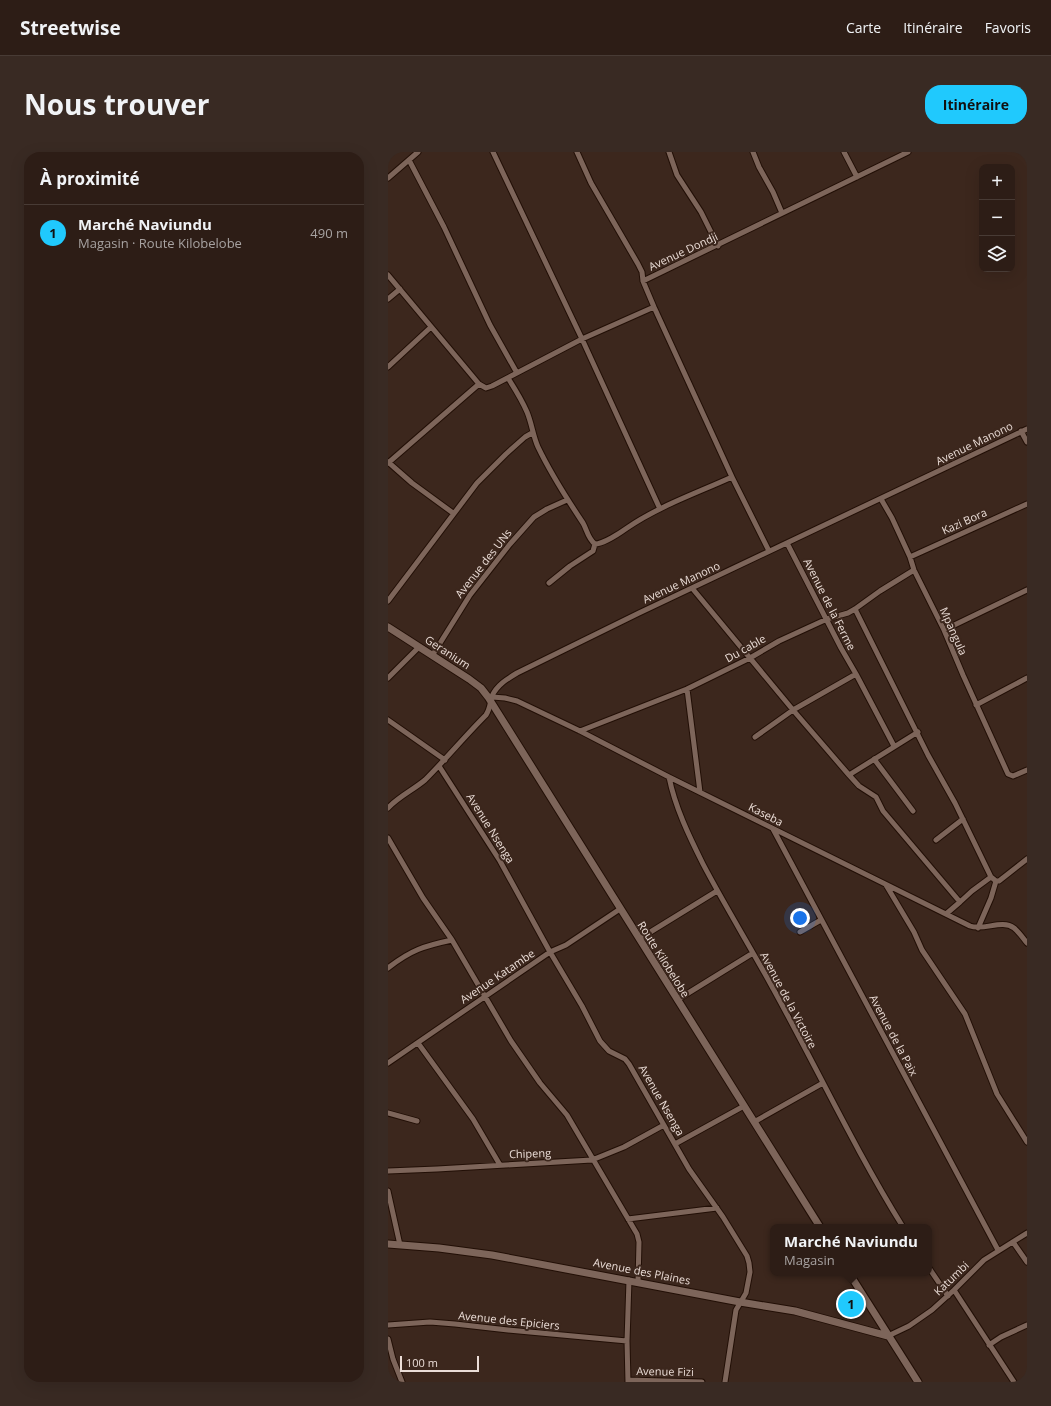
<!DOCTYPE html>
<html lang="fr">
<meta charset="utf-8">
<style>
:root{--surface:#2d1d16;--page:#392a23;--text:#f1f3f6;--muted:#a7a2a1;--line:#483b35;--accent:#20c9fd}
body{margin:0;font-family:"Open Sans",sans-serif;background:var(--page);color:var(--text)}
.controls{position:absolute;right:12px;top:12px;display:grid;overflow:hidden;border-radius:8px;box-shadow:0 4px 16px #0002}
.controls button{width:36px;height:36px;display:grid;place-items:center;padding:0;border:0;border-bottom:1px solid var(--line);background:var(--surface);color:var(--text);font:20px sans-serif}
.scale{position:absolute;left:12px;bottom:10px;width:79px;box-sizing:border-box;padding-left:4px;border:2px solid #ebddd7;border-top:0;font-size:11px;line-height:14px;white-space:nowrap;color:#ebddd7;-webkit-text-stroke:3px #3c271d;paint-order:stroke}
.you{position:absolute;left:412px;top:766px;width:14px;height:14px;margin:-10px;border:3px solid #fff;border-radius:50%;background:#1a73e8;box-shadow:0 0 0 6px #1a73e833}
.badge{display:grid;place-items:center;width:26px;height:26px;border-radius:50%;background:var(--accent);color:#111;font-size:13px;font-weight:700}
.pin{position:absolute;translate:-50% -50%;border:2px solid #fff;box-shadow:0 1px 4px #0006}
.popup{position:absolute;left:382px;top:1072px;width:162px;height:52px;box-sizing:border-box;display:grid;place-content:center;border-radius:8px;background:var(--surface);filter:drop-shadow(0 1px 3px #0005);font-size:13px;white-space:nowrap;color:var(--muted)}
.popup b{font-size:15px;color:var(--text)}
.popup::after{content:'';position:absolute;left:50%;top:100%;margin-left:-8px;border:8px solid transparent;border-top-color:var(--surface)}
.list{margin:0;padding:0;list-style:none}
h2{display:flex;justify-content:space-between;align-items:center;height:52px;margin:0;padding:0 16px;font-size:17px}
h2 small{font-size:13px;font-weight:400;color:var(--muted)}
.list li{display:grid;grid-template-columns:26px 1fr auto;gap:12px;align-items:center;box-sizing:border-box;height:56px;padding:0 16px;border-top:1px solid var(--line)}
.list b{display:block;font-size:15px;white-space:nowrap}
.list p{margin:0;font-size:13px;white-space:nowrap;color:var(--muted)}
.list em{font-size:13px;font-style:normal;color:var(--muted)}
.icon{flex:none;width:22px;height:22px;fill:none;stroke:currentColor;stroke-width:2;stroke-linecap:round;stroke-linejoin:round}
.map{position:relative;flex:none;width:639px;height:1230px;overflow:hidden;border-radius:16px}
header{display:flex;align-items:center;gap:24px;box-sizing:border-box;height:56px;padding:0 20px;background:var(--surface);border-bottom:1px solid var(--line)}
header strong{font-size:19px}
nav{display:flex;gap:22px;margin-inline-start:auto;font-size:14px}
.intro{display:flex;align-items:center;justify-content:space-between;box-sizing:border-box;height:96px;padding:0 24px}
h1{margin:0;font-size:28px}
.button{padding:10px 18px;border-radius:16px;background:var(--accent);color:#111;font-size:14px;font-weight:700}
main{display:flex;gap:24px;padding:0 24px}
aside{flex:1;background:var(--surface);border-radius:16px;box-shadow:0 4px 16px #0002}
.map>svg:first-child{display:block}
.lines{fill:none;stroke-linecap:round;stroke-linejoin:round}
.street-casing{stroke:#220f06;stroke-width:7}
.secondary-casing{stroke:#220f06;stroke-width:9}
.street{stroke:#7d655a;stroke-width:5}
.secondary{stroke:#7d655a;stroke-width:7}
.labels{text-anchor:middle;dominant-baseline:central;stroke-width:4;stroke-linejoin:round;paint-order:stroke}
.street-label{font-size:11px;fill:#ebddd7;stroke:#3c271d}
</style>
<header>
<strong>Streetwise</strong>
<nav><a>Carte</a><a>Itinéraire</a><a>Favoris</a></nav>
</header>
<div class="intro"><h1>Nous trouver</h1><a class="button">Itinéraire</a></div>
<main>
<aside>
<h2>À proximité<small></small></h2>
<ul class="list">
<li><span class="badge">1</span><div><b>Marché Naviundu</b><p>Magasin · Route Kilobelobe</p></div><em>490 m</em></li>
</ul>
</aside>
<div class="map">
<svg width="639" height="1230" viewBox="0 0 639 1230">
<rect width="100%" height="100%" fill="#3c271d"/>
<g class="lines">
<defs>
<path id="street" d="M 105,0 L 194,187 L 272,357
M 189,0 L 203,31 L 250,112 L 254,120 L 255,129 L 266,155 L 344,325 L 381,399
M 281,0 L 289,23 L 313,60 L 330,94
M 365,0 L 371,15 L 385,40 L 394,61
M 456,0 L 469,25
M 21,8 L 56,75 L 102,173 L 129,221
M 0,26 L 30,0
M 0,123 L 91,232 L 98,236 L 104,234 L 194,187 L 266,155
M 255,129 L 520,0
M 0,147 L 12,137
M 0,215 L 43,175
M 120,226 C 127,237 134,248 139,260 C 144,272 145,284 150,295 C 163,322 179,347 195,371 C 199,378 200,387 207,392
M 633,279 L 639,290
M 0,310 L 24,331 L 65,361
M 0,311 L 91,232
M 493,347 L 504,366 L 522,405 L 526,418 L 556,478 L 575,523 L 620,622 L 625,624 L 639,618
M 399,391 L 453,496 L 468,522 L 506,594
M 207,392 C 215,392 232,381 239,376 C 271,354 309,341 344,325
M 522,405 L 639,352
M 161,431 L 182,414 L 205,399 L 207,392
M 304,436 L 405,558 L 461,623 L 471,634 L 488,645 L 495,659 L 572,750 L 558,762
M 0,449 L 89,331 L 118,302 L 137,285 L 144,281
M 467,457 L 540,603 L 567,651 L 603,725 L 608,729
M 556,478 L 639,438
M 44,504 L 82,443 L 122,392 L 146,365 L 159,357 L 179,348
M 0,526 L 31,495
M 299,537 L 312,640
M 104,545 L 117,546 L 129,549 L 192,579 L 281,625 L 582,774 C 596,779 614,767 626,776 C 631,780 635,786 639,791
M 588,553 L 639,526
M 0,568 L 57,608
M 192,579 L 299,537 L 362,506 L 391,489 L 439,467 L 460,461 L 467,457 L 492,439 L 526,418
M 367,585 L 405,558 L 468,522
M 486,607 L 525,659
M 51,614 L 112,709 L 162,800 L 194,854 L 212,889 L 221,899 L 237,907 L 241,912 L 301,1017 L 335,1065 L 359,1104 L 361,1111 L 362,1120 L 358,1141 L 348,1158 L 337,1230
M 461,623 L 530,580
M 281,625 C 287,655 301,684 315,712 C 336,752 360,791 382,831 C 427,912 466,996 515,1075
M 0,656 C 10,645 25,638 37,628 C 58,607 77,584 98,563 C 102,557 102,551 104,544 C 109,533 119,527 129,521 L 251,461 L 639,277
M 385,677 L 610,1098
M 0,686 L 35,746 L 64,788 L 123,889 L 152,931 L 179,963 L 249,1082 L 251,1090 L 250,1130
M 548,688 L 575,667
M 608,729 L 611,729 L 639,707
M 498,733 L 526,780 L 534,798 L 577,862 L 609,942 L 639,990
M 572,750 L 584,739 L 603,725
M 590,776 L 603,746 L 608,729
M 412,780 L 433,768
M 251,787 L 329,739
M 0,816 C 23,798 36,794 64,788
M 289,848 L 365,801
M 30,891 L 85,967 L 112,1013
M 0,911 L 162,800 L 178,793 L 232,757
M 0,961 L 29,969
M 366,970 L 435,931
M 287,992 L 356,954
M 0,1019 L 49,1017 L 204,1008 L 236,995 L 276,973
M 0,1039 L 12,1093
M 240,1067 L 329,1056
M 625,1090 L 639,1110
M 541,1116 L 560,1144
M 566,1138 L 626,1230
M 0,1173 L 42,1170 L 67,1172 L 120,1178 L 239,1189
M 500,1184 L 521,1174 L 544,1158 L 566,1138 L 596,1108 L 639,1081
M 0,1187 L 5,1207 L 14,1230
M 601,1193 L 613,1185 L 639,1173
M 240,1228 L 314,1230
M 240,1230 L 239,1189 L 241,1128"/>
<path id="secondary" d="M 0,475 L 81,527 L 93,536 L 100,545 L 432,1075
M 0,1092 L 51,1096 L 104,1103 L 352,1150 L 407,1159 L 500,1184
M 461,1121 L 530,1230"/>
</defs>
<!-- street casing -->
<use href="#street" class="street-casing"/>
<!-- secondary casing -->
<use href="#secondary" class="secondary-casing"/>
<!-- street -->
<use href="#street" class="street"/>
<!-- secondary -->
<use href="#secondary" class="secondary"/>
</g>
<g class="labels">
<!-- street labels -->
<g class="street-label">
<text transform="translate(295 99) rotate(-25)">Avenue Dondji</text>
<text transform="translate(586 291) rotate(-26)">Avenue Manono</text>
<text transform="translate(576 369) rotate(-24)">Kazi Bora</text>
<text transform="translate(95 411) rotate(-52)">Avenue des UNs</text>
<text transform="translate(293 430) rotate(-25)">Avenue Manono</text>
<text transform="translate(442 452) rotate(63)">Avenue de la Ferme</text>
<text transform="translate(566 479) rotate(66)">Mpangula</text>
<text transform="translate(357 496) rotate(-29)">Du cable</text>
<text transform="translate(60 500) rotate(33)">Geranium</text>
<text transform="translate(378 662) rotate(27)">Kaseba</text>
<text transform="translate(103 676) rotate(58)">Avenue Nsenga</text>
<text transform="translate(276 807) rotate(58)">Route Kilobelobe</text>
<text transform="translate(109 824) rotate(-34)">Avenue Katambe</text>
<text transform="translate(401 848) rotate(62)">Avenue de la Victoire</text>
<text transform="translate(506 883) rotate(62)">Avenue de la Paix</text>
<text transform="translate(274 948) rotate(60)">Avenue Nsenga</text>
<text transform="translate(142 1001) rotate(-2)">Chipeng</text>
<text transform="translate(254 1119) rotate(11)">Avenue des Plaines</text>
<text transform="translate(563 1126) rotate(-44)">Katumbi</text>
<text transform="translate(121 1168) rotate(6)">Avenue des Epiciers</text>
<text transform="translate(277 1219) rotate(1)">Avenue Fizi</text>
</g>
</g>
</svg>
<div class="controls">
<button>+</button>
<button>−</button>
<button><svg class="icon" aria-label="layers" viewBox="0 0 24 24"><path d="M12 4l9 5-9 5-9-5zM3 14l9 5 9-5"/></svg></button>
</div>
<div class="scale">100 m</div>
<div class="you"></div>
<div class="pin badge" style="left:463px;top:1152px">1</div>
<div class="popup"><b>Marché Naviundu</b>Magasin</div>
</div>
</main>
